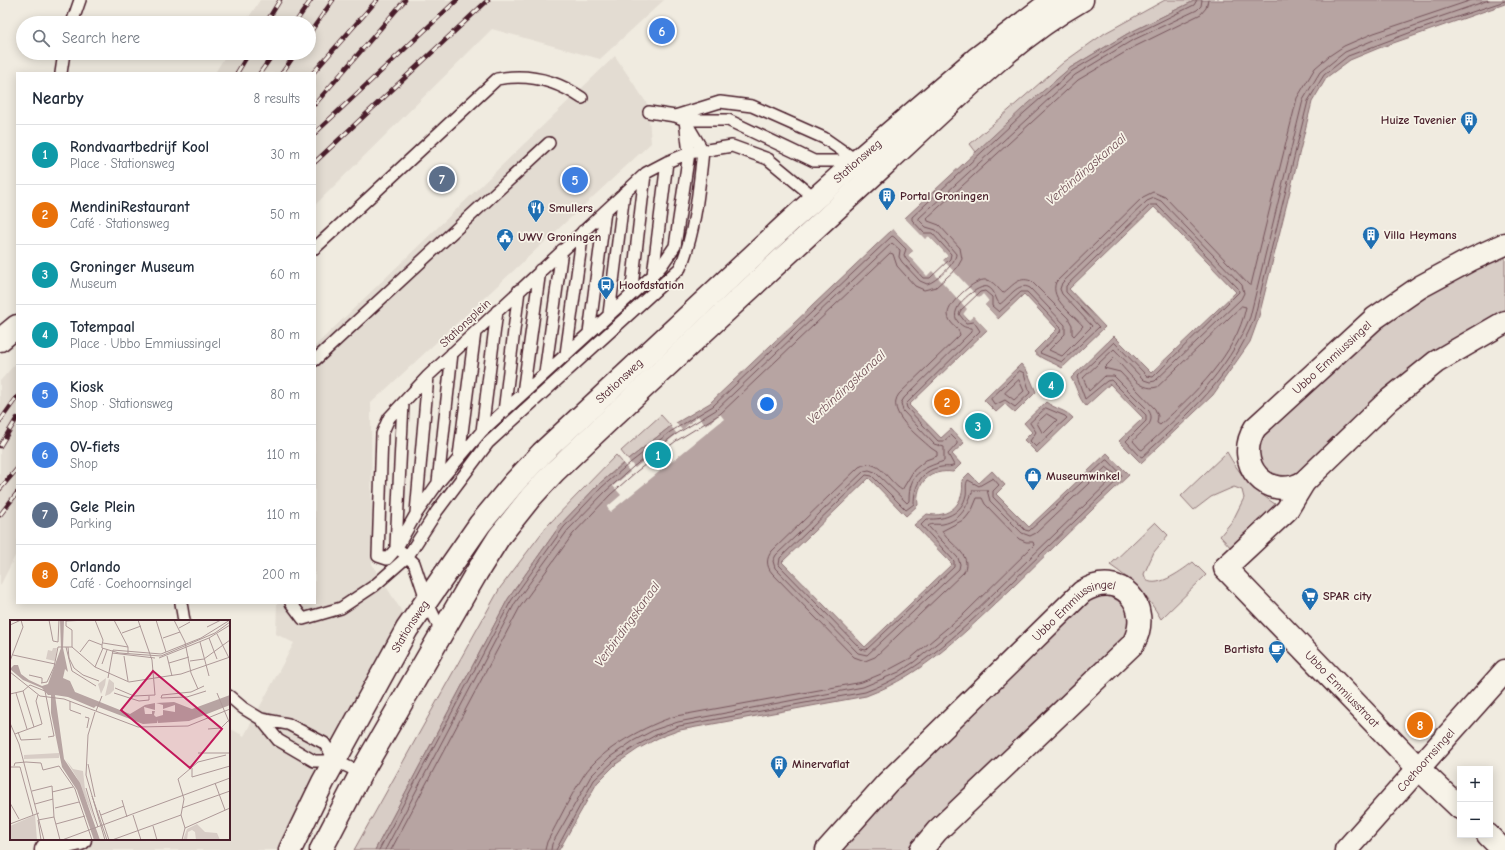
<!DOCTYPE html>
<meta charset="utf-8">
<style>
:root{--surface:#fff;--page:#f2f2f3;--text:#1f2937;--muted:#747a83;--line:#e0e1e3;--accent:#111827}
body{margin:0;font-family:"Comic Neue",sans-serif;background:var(--page);color:var(--text)}
.controls{position:absolute;right:12px;bottom:12px;display:grid;overflow:hidden;border-radius:0px;box-shadow:0 2px 10px #0003}
.controls button{width:36px;height:36px;display:grid;place-items:center;padding:0;border:0;border-bottom:1px solid var(--line);background:var(--surface);color:var(--text);font:20px sans-serif}
.you{position:absolute;left:767px;top:404px;width:14px;height:14px;margin:-10px;border:3px solid #fff;border-radius:50%;background:#1a73e8;box-shadow:0 0 0 6px #1a73e833}
.badge{display:grid;place-items:center;width:26px;height:26px;border-radius:50%;background:var(--accent);color:#fff;font-size:13px;font-weight:700}
.pin{position:absolute;translate:-50% -50%;border:2px solid #fff;box-shadow:0 1px 4px #0006}
.list{margin:0;padding:0;list-style:none}
h2{display:flex;justify-content:space-between;align-items:center;height:52px;margin:0;padding:0 16px;font-size:17px}
h2 small{font-size:13px;font-weight:400;color:var(--muted)}
.list li{display:grid;grid-template-columns:26px 1fr auto;gap:12px;align-items:center;box-sizing:border-box;height:60px;padding:0 16px;border-top:1px solid var(--line)}
.list b{display:block;font-size:15px;white-space:nowrap}
.list p{margin:0;font-size:13px;white-space:nowrap;color:var(--muted)}
.list em{font-size:13px;font-style:normal;color:var(--muted)}
.icon{flex:none;width:22px;height:22px;fill:none;stroke:currentColor;stroke-width:2;stroke-linecap:round;stroke-linejoin:round}
.map{position:relative;flex:none;width:1505px;height:850px;overflow:hidden}
.search{position:absolute;background:var(--surface);box-shadow:0 2px 10px #0003;left:16px;top:16px;width:300px;height:44px;display:flex;align-items:center;gap:10px;box-sizing:border-box;padding:0 14px;border-radius:22px;color:var(--muted);font-size:15px}
.panel{position:absolute;background:var(--surface);box-shadow:0 2px 10px #0003;left:16px;top:72px;width:300px;height:532px;border-radius:0px}
.map>svg:first-child{display:block}
.built{fill:#e3dcd2}
.green{fill:#d8cdc6;stroke:#917678}
.water{fill:#b7a4a2;stroke:#8b6f72}
.pier{fill:#f0ebe0}
.lines{fill:none;stroke-linecap:round;stroke-linejoin:round}
.shore{stroke:#76545b;stroke-width:1}
.lane-casing{stroke:#4a1f2b;stroke-width:14}
.street-casing{stroke:#4a1f2b;stroke-width:25}
.secondary-casing{stroke:#4a1f2b;stroke-width:25}
.lane{stroke:#f7f3e8;stroke-width:11}
.street{stroke:#f7f3e8;stroke-width:22}
.secondary{stroke:#f7f3e8;stroke-width:22}
.rail-casing{stroke:#4a1f2b;stroke-width:4.5}
.rail{stroke:#f7f3e8;stroke-width:3;stroke-dasharray:9;stroke-linecap:butt}
.labels{text-anchor:middle;dominant-baseline:central;stroke-width:3.5;stroke-linejoin:round;paint-order:stroke}
.poi-label{font-size:12px;font-weight:bold;fill:#4a1f2b;stroke:#f7f3e8;text-anchor:start}
.street-label{font-size:12px;fill:#4a1f2b;stroke:#f7f3e8}
.water-label{font-size:13px;font-style:italic;fill:#704e55;stroke:#f7f3e8}
.inset-road{fill:none;stroke:#ae9998;stroke-width:1}
.view{fill:#c2185b;fill-opacity:0.15;stroke:#c2185b;stroke-width:2}
.inset-edge{fill:none;stroke:#4a1f2b;stroke-width:2}
</style>
<div class="map">
<svg width="1505" height="850" viewBox="0 0 1505 850">
<rect width="100%" height="100%" fill="#f0ebe0"/>
<filter id="ink" filterUnits="userSpaceOnUse"><feTurbulence type="fractalNoise" baseFrequency=".025" numOctaves="2"/><feDisplacementMap in="SourceGraphic" scale="8" xChannelSelector="R" yChannelSelector="G"/><feConvolveMatrix kernelMatrix="1 2 1 2 8 2 1 2 1" color-interpolation-filters="sRGB"/></filter>
<g filter="url(#ink)">
<!-- built -->
<path class="built" d="M 260,0 L 664,0 L 600,59 L 492,29 L 315,205 L 315,73 L 215,73 L 227,53 L 309,53 L 309,23 L 245,23 Z
M 615,56 L 648,105 L 651,143 L 371,403 L 372,564 L 406,618 L 311,785 L 279,850 L 34,850 L 53,839 L 229,839 L 229,728 L 244,736 L 294,643 L 276,634 L 277,603 L 315,603 L 315,346 Z
M 17,362 L 17,552 L 0,586 L 0,381 Z"/>
<!-- green -->
<path class="green" d="M 1165,0 L 1196,0 L 1127,34 L 1070,68 L 976,152 L 970,144 L 1064,62 L 1105,33 Z
M 1505,250 L 1505,314 L 1298,475 C 1285,478 1261,474 1259,456 C 1258,449 1260,440 1261,433 L 1337,361 L 1424,292 Z
M 661,415 L 671,426 L 628,460 L 621,451 Z
M 1227,452 C 1240,476 1256,492 1278,506 L 1233,550 L 1220,536 L 1233,520 L 1244,498 L 1242,490 L 1234,487 L 1211,497 L 1194,510 L 1181,496 Z
M 616,455 L 623,463 L 599,484 L 561,524 L 508,599 L 375,850 L 354,850 L 500,588 L 547,526 Z
M 1155,522 L 1168,535 L 1154,552 L 1144,574 L 1146,580 C 1158,589 1184,569 1193,562 L 1206,575 L 1161,619 C 1148,596 1132,580 1110,565 Z
M 1107,595 C 1130,605 1132,616 1128,639 L 913,850 L 835,850 L 1088,598 Z"/>
<!-- water -->
<path class="water" d="M 1196,0 L 1505,0 L 1505,4 L 1379,48 L 1350,60 L 1327,77 L 1312,102 L 1258,320 L 1250,342 L 1213,395 L 1141,463 L 1119,441 L 1143,418 L 1110,384 L 1086,406 C 1078,398 1077,387 1071,378 L 1114,336 L 1151,373 L 1236,292 L 1154,207 L 1069,289 L 1105,327 L 1062,368 C 1053,362 1042,360 1034,352 L 1057,329 L 1024,294 L 998,319 L 985,305 L 989,301 L 983,295 L 963,314 L 968,320 L 974,316 L 987,330 L 909,405 L 941,438 L 951,429 L 964,443 L 952,454 L 961,464 L 953,472 C 931,469 915,482 918,505 L 906,516 L 869,478 L 782,562 L 865,647 L 952,564 L 914,525 L 927,514 C 949,519 966,503 962,480 L 969,473 L 979,483 L 992,471 L 1005,485 L 996,494 L 1029,527 L 1107,453 L 1129,475 C 1089,512 1050,551 1011,589 C 966,631 925,674 866,696 L 680,730 L 658,738 L 638,749 L 616,764 L 597,783 L 559,850 L 375,850 L 508,599 L 561,524 L 599,484 L 628,460 L 671,426 L 710,403 L 893,229 L 913,251 L 908,255 L 927,275 L 948,256 L 929,236 L 925,240 L 905,218 L 1022,109 L 1070,68 L 1127,34 Z
M 1021,364 L 1027,371 L 1036,392 L 1015,413 L 1005,404 L 996,412 L 984,400 Z
M 1046,402 C 1055,409 1066,410 1073,418 L 1037,453 L 1024,440 L 1032,432 L 1024,423 Z"/>
<!-- pier -->
<path class="pier" d="M 905,218 L 925,239 L 929,236 L 948,256 L 943,260 L 979,298 L 983,294 L 989,301 L 985,305 L 998,319 L 997,320 L 983,306 L 986,301 L 983,297 L 966,314 L 969,317 L 975,314 L 989,328 L 987,330 L 974,316 L 969,320 L 963,314 L 967,309 L 932,271 L 927,276 L 908,255 L 913,251 L 893,229 L 894,228 L 914,250 L 911,256 L 927,273 L 945,256 L 929,239 L 924,241 L 903,220 Z
M 720,414 L 724,419 L 610,512 L 607,507 L 621,495 L 613,486 L 630,472 L 622,462 L 626,458 L 635,468 L 677,434 L 670,425 L 675,422 L 682,430 L 698,416 L 706,426 Z"/>
<g class="lines">
<!-- shore -->
<path class="shore" d="M 1242,306 L 1246,307 C 1236,355 1195,393 1160,425 L 1157,423 L 1158,416 L 1155,409 L 1120,372 L 1104,368 L 1114,358 C 1126,368 1139,393 1157,387 Z
M 1020,371 L 1024,373 L 1030,393 L 1015,407 L 1005,400 L 995,405 L 991,399 Z
M 1019,380 L 1024,391 L 1014,400 L 1005,393 Z
M 1046,408 L 1065,416 L 1067,418 L 1036,447 L 1030,441 L 1036,432 L 1030,423 Z
M 1047,414 L 1057,420 L 1043,434 L 1037,423 Z
M 379,850 L 511,601 L 564,527 L 602,487 L 630,463 L 670,432 L 713,406 L 892,236 L 894,237 L 906,249 L 904,255 L 906,259 L 923,278 L 930,278 L 950,259 L 951,254 L 932,233 L 924,233 L 912,220 L 912,217 L 1025,112 L 1072,71 L 1129,37 L 1194,5 L 1197,0
M 385,850 L 515,603 L 568,530 L 606,491 L 633,467 L 673,436 L 716,410 L 892,243 L 900,250 L 899,257 L 902,262 L 920,281 L 927,284 C 936,282 956,263 956,254 L 936,230 L 926,227 L 919,220 L 919,218 L 1075,75 L 1131,41 L 1197,10 L 1201,6 L 1202,0
M 391,850 L 520,607 L 573,534 L 610,495 L 637,471 L 676,441 L 720,414 L 890,253 L 893,254 L 897,266 L 915,286 L 924,290 L 936,287 L 957,268 L 962,259 L 960,248 L 939,225 L 928,221 L 927,218 L 1078,80 L 1134,47 L 1201,14 L 1206,8 L 1208,0
M 545,850 L 547,842 C 559,820 570,796 584,775 C 601,749 647,725 676,716 L 841,686 L 862,682 L 881,674 L 911,658 L 964,614 L 1034,545 L 1033,542 L 1026,542 L 1019,539 L 985,504 L 982,498 L 977,498 L 972,510 L 965,519 L 942,531 C 949,545 973,553 964,572 L 875,657 L 865,661 L 854,657 L 772,573 C 766,566 766,558 772,551 L 859,467 C 879,456 888,482 902,490 L 914,470 L 926,460 L 937,456 L 937,452 L 931,448 C 918,436 885,412 899,394 L 960,335 C 959,327 948,324 948,314 C 948,303 975,278 986,280 C 994,281 998,289 1003,293 C 1013,286 1018,276 1031,281 L 1068,318 L 1072,325 L 1072,334 L 1074,336 L 1083,326 C 1073,314 1049,299 1056,282 L 1143,197 L 1153,192 L 1165,197 L 1249,285 L 1251,285 L 1297,98 L 1315,68 L 1329,56 L 1344,46 L 1374,33 L 1472,0
M 551,850 L 552,844 L 591,776 L 610,757 L 633,741 L 654,730 L 678,722 L 863,687 L 899,672 L 914,662 L 968,618 L 1115,476 L 1114,473 L 1106,467 L 1036,533 L 1030,536 L 1022,533 L 990,501 L 987,490 L 973,490 C 967,506 962,520 943,524 C 938,525 932,523 928,526 L 958,558 L 960,564 L 959,569 L 867,655 L 858,653 L 775,568 L 773,561 L 776,555 L 864,471 L 869,470 L 875,472 L 907,503 L 909,501 C 909,473 921,469 944,461 L 944,447 L 934,444 L 903,411 L 901,403 L 904,398 L 972,331 L 972,328 C 966,328 963,327 958,322 C 946,308 980,283 988,287 C 996,291 995,300 1000,304 C 1009,298 1018,281 1030,288 L 1065,325 L 1065,334 L 1049,350 L 1062,356 L 1092,326 L 1062,294 L 1060,289 L 1062,283 L 1147,201 L 1154,198 L 1161,201 L 1242,285 L 1244,293 L 1241,299 L 1155,381 L 1150,382 L 1144,380 L 1114,349 L 1083,378 L 1089,391 L 1105,376 L 1114,376 L 1149,411 C 1157,424 1140,432 1133,441 L 1140,449 L 1142,450 C 1186,410 1227,373 1250,317 L 1303,100 L 1320,72 L 1345,52 L 1376,39 L 1489,0
M 556,850 L 594,780 L 614,761 L 636,746 L 656,735 L 679,726 L 865,692 C 923,671 966,626 1010,584 C 1047,548 1084,512 1122,476 L 1121,474 L 1108,460 L 1106,460 L 1029,531 L 1025,530 L 993,497 L 993,491 L 999,485 L 993,478 L 979,486 L 968,480 C 965,484 967,490 966,495 C 962,514 945,520 927,519 L 921,525 L 954,561 L 954,567 L 866,650 L 861,649 L 779,565 L 780,558 L 866,475 L 872,476 L 906,510 L 914,504 C 914,485 922,469 942,467 C 947,466 950,468 954,465 L 948,454 L 957,444 L 957,441 L 951,435 L 944,441 L 938,441 L 907,408 L 906,404 L 980,331 L 974,322 L 966,323 L 959,314 L 961,310 L 980,292 L 985,291 L 992,297 L 992,306 L 999,312 L 1021,292 L 1027,292 L 1061,328 L 1060,332 L 1040,353 L 1062,362 L 1099,327 L 1066,292 L 1066,286 L 1150,205 L 1157,205 L 1238,288 L 1239,292 L 1153,377 L 1147,376 L 1114,342 L 1077,377 L 1085,399 L 1107,381 L 1111,380 L 1146,415 L 1146,421 L 1126,441 L 1140,456 L 1142,457 C 1188,415 1231,378 1254,319 L 1308,101 L 1324,75 L 1348,56 L 1409,33 L 1505,1"/>
<defs>
<path id="lane" d="M 72,23 L 80,0
M 61,73 L 64,53
M 649,112 L 675,116 L 685,120 L 689,153 L 675,246 L 662,265 L 653,275 L 482,431 L 438,483 L 416,514 L 396,549 L 387,559 L 378,556 L 382,434 L 389,418 L 428,376 L 646,173 L 667,162 L 689,153 L 732,146 L 768,159 L 815,198 L 819,198
M 675,116 L 720,102 L 752,106 L 824,138 L 857,161
M 685,120 L 728,120 L 814,161 L 854,161
M 687,124 L 703,151
M 315,248 L 497,79 C 528,73 556,80 582,98
M 653,275 L 667,162
M 631,295 L 645,174
M 609,314 L 624,193
M 589,333 L 605,211
M 566,354 L 583,231
M 315,360 L 549,143
M 545,373 L 562,250
M 523,393 L 540,270
M 504,412 L 519,290
M 482,431 L 497,311
M 459,456 L 475,332
M 438,482 L 452,353
M 416,513 L 428,376
M 396,546 L 403,403
M 402,552 L 414,563 L 426,599 L 442,633
M 181,603 L 184,621
M 291,603 L 303,619 L 341,608 L 374,586 L 408,556 L 437,511 L 488,443 L 680,268 C 695,235 699,187 703,151
M 229,696 L 243,708 L 261,719 L 288,724 L 324,743 L 336,761 L 361,773
M 261,719 L 278,740 L 314,761 L 336,761"/>
<g id="street">
<path d="M 0,340 L 17,326"/>
<path id="s1" d="M 1304,482 C 1267,503 1233,463 1255,428 L 1375,318 L 1420,287 L 1470,260 L 1505,244"/>
<path d="M 1460,808 L 1418,768 L 1225,568 L 1287,510 L 1304,482 L 1389,400 L 1436,362 L 1505,322"/>
<path d="M 1488,835 L 1503,850"/>
<path d="M 46,850 L 49,846 L 80,839"/>
<path id="s2" d="M 827,850 L 887,783 L 1082,592 C 1120,568 1154,606 1133,644 L 937,831 L 921,850"/>
<path id="s3" d="M 1346,850 L 1505,671"/>
</g>
<g id="secondary">
<path id="s4" d="M 290,850 L 323,782 L 407,629 L 480,524 L 514,483 L 542,453 L 787,224 L 857,161 L 976,59 L 1053,0"/>
<path d="M 321,850 L 361,773 L 477,572 L 499,537 L 530,498 L 554,472 C 663,368 774,266 885,164 C 948,107 1008,42 1082,0"/>
</g>
</defs>
<!-- lane casing -->
<use href="#lane" class="lane-casing"/>
<!-- street casing -->
<use href="#street" class="street-casing"/>
<!-- secondary casing -->
<use href="#secondary" class="secondary-casing"/>
<!-- lane -->
<use href="#lane" class="lane"/>
<!-- street -->
<use href="#street" class="street"/>
<!-- secondary -->
<use href="#secondary" class="secondary"/>
<defs>
<path id="rail" d="M 266,23 L 280,0
M 295,23 L 311,0
M 309,34 L 333,0
M 237,73 L 249,53
M 260,73 L 274,53
M 282,73 L 296,53
M 313,73 L 377,0
M 315,104 L 405,0
M 315,133 L 457,0
M 315,162 L 488,0
M 0,421 L 17,397
M 0,446 L 17,418
M 0,489 L 17,469
M 0,515 L 17,493"/>
</defs>
<!-- rail casing -->
<use href="#rail" class="rail-casing"/>
<!-- rail -->
<use href="#rail" class="rail"/>
</g>
</g>
<!-- icons -->
<defs>
<symbol id="building-pin" viewBox="-11 -11 22 30"><path d="M0 17L-7.5 6A9.5 9.5 0 1 1 7.5 6Z" fill="#1f6fb2" stroke="#f7f3e8"/><path d="M-4-6H4V6H1V3H-1V6H-4ZM-2.5-4.3h1.7v1.8h-1.7ZM.8-4.3h1.7v1.8H.8ZM-2.5-1h1.7V.8h-1.7ZM.8-1h1.7V.8H.8Z" fill="#fff"/></symbol>
<symbol id="restaurant-pin" viewBox="-11 -11 22 30"><path d="M0 17L-7.5 6A9.5 9.5 0 1 1 7.5 6Z" fill="#1f6fb2" stroke="#f7f3e8"/><path d="M-5-6h1v4h1v-4h1v4h1v-4h1v5L-1.5 .5V6h-2V.5L-5-1ZM5-6V6H3V1.5H1.5Q1.5-4 5-6Z" fill="#fff"/></symbol>
<symbol id="civic-pin" viewBox="-11 -11 22 30"><path d="M0 17L-7.5 6A9.5 9.5 0 1 1 7.5 6Z" fill="#1f6fb2" stroke="#f7f3e8"/><path d="M-.6-6.5H3V-4.5H.6V-3L4-1V1h2V6H-6V1h2V-1L-.6-3ZM-1.2 2.5V6h2.4V2.5Z" fill="#fff"/></symbol>
<symbol id="bus-pin" viewBox="-11 -11 22 30"><path d="M0 17L-7.5 6A9.5 9.5 0 1 1 7.5 6Z" fill="#1f6fb2" stroke="#f7f3e8"/><path d="M-5-6H5V4H4V6H2V4H-2V6H-4V4H-5ZM-3.5-4V0h7V-4ZM-3.5 1.2v1.5H-2V1.2ZM2 1.2v1.5H3.5V1.2Z" fill="#fff"/></symbol>
<symbol id="shop-pin" viewBox="-11 -11 22 30"><path d="M0 17L-7.5 6A9.5 9.5 0 1 1 7.5 6Z" fill="#1f6fb2" stroke="#f7f3e8"/><path d="M-5-2.5h2.3a2.7 3.5 0 0 1 5.4 0H5L5.5 6h-11ZM-1.5-2.5h3a1.5 2.3 0 0 0-3 0Z" fill="#fff"/></symbol>
<symbol id="supermarket-pin" viewBox="-11 -11 22 30"><path d="M0 17L-7.5 6A9.5 9.5 0 1 1 7.5 6Z" fill="#1f6fb2" stroke="#f7f3e8"/><path d="M-6-5.5h2.5l.6 2H6L4.5 2H-2.5L-4.4-4H-6ZM-1.5 3.2a1.3 1.3 0 1 0 .1 0ZM3 3.2a1.3 1.3 0 1 0 .1 0Z" fill="#fff"/></symbol>
<symbol id="cafe-pin" viewBox="-11 -11 22 30"><path d="M0 17L-7.5 6A9.5 9.5 0 1 1 7.5 6Z" fill="#1f6fb2" stroke="#f7f3e8"/><path d="M-5.5-4.5H6V0H3Q3 3.5 0 3.5H-2.5Q-5.5 3.5-5.5 0ZM3-3.2v2h1.7v-2ZM-6 4.5H4V6H-6Z" fill="#fff"/></symbol>
</defs>
<g fill-rule="evenodd">
<use href="#building-pin" x="1459" y="110" width="20" height="27"/>
<use href="#building-pin" x="877" y="186" width="20" height="27"/>
<use href="#restaurant-pin" x="526" y="198" width="20" height="27"/>
<use href="#building-pin" x="1361" y="225" width="20" height="27"/>
<use href="#civic-pin" x="495" y="227" width="20" height="27"/>
<use href="#bus-pin" x="596" y="275" width="20" height="27"/>
<use href="#shop-pin" x="1023" y="466" width="20" height="27"/>
<use href="#supermarket-pin" x="1300" y="586" width="20" height="27"/>
<use href="#cafe-pin" x="1267" y="639" width="20" height="27"/>
<use href="#building-pin" x="769" y="754" width="20" height="27"/>
</g>
<g class="labels">
<!-- poi labels -->
<g class="poi-label">
<text x="1456" y="120" text-anchor="end">Huize Tavenier</text>
<text x="900" y="196">Portal Groningen</text>
<text x="549" y="208">Smullers</text>
<text x="1384" y="235">Villa Heymans</text>
<text x="518" y="237">UWV Groningen</text>
<text x="619" y="285">Hoofdstation</text>
<text x="1046" y="476">Museumwinkel</text>
<text x="1323" y="596">SPAR city</text>
<text x="1264" y="649" text-anchor="end">Bartista</text>
<text x="792" y="764">Minervaflat</text>
</g>
<!-- street labels -->
<g class="street-label">
<text stroke="none"><textPath href="#s4" startOffset="902">Stationsweg</textPath></text>
<text transform="translate(465 323) rotate(-43)">Stationsplein</text>
<text stroke="none"><textPath href="#s1" startOffset="207">Ubbo Emmiussingel</textPath></text>
<text stroke="none"><textPath href="#s4" startOffset="578">Stationsweg</textPath></text>
<text stroke="none"><textPath href="#s2" startOffset="347">Ubbo Emmiussingel</textPath></text>
<text stroke="none"><textPath href="#s4" startOffset="254">Stationsweg</textPath></text>
<text transform="translate(1342 689) rotate(46)">Ubbo Emmiusstraat</text>
<text stroke="none"><textPath href="#s3" startOffset="120">Coehoornsingel</textPath></text>
</g>
<!-- water labels -->
<g class="water-label">
<text transform="translate(1086 169) rotate(-41)">Verbindingskanaal</text>
<text transform="translate(846 387) rotate(-43)">Verbindingskanaal</text>
<text transform="translate(627 624) rotate(-54)">Verbindingskanaal</text>
</g>
</g>
<!-- overview -->
<g transform="translate(10 620)">
<rect width="220" height="220" fill="#f0ebe0"/>
<path d="M 43,28 L 47,28 L 45,41 L 36,39 L 38,30 L 42,31 ZM 96,58 L 95,65 L 91,74 L 88,64 ZM 99,59 L 104,63 L 104,70 L 100,74 L 95,76 ZM 49,133 L 49,138 L 14,139 L 14,135 ZM 56,140 L 63,149 L 73,151 L 75,169 L 86,204 L 67,158 ZM 25,195 L 27,220 L 0,220 L 0,206 ZM 187,204 L 195,212 L 207,213 L 210,220 L 186,220 L 185,212 L 182,210 L 178,212 L 177,220 L 173,220 L 177,209 Z" fill="#d8cdc6"/>
<path d="M 50,0 L 54,0 L 53,28 L 58,52 L 55,49 L 53,58 L 60,61 L 65,72 L 120,94 L 135,85 L 145,83 L 145,90 L 134,87 L 135,94 L 142,94 L 142,91 L 145,91 L 144,95 L 146,97 L 153,95 L 153,90 L 165,92 L 165,85 L 153,89 L 153,85 L 146,83 L 164,82 L 182,89 L 220,75 L 220,85 L 179,101 L 148,103 L 147,100 L 147,103 L 133,104 L 86,86 L 84,88 L 58,77 L 45,75 L 54,139 L 70,163 L 90,220 L 84,220 L 67,170 L 52,147 L 41,93 L 41,75 L 38,75 L 32,68 L 13,60 L 0,49 L 4,45 L 8,45 L 11,54 L 19,60 L 32,66 L 38,64 L 51,28 Z" fill="#b7a4a2"/>
<path class="inset-road" d="M 39,0 L 43,21 L 48,22 L 49,0M 56,0 L 56,6 L 62,10 L 62,27M 85,0 L 93,20 L 92,25M 104,0 L 118,27 L 118,33M 146,0 L 156,32M 164,0 L 175,22 L 181,53 L 188,69M 56,1 L 78,0M 0,5 L 11,0M 197,7 L 211,0M 169,8 L 180,2M 112,13 L 131,6M 207,14 L 219,38M 153,18 L 170,12M 199,18 L 207,39M 190,22 L 199,56M 93,23 L 118,27M 92,25 L 92,28 L 109,33 L 151,36 L 205,13 L 220,2M 56,27 L 62,51 L 86,66M 58,27 L 59,38 L 64,48 L 73,55 L 89,61M 62,27 L 85,47 L 119,62 L 171,54 L 220,37M 70,32 L 79,20 L 92,25M 102,33 L 145,38M 3,35 L 45,44M 114,36 L 118,61M 157,36 L 162,56M 149,38 L 199,18 L 220,5M 0,41 L 13,7 L 11,0M 180,41 L 194,39 L 220,20M 159,43 L 179,37M 92,44 L 97,30M 85,47 L 93,28M 0,52 L 30,76 L 54,79 L 128,107 L 178,106 L 220,89M 19,55 L 32,58 L 32,63M 98,58 L 103,30 L 151,34 L 191,18 L 220,0M 31,63 L 37,62 L 44,47 L 48,27 L 62,27M 194,66 L 181,72 L 152,75 L 151,78 L 177,77 L 196,71M 105,68 L 124,76 L 145,75 L 142,40 L 128,0M 13,71 L 24,107M 6,73 L 17,109M 104,73 L 129,81 L 139,80 L 139,76M 207,73 L 214,90M 0,74 L 13,71 L 20,65 L 35,71 L 44,116 L 38,117M 60,81 L 60,90 L 71,94M 214,90 L 220,104M 86,91 L 92,76M 85,92 L 78,115 L 76,155 L 95,220M 75,97 L 79,98 L 77,108M 0,103 L 9,124 L 34,220M 198,109 L 211,108 L 218,101M 8,112 L 11,120 L 31,119M 5,114 L 32,104 L 26,81 L 28,75M 188,133 L 220,133M 78,144 L 85,177M 4,146 L 5,143 L 16,142 L 31,143 L 33,150 L 49,146 L 65,169 L 82,220M 0,147 L 10,147 L 23,195M 182,148 L 182,157 L 220,146M 205,163 L 215,190M 76,168 L 83,192M 22,171 L 42,166 L 44,197 L 50,220M 42,172 L 63,167M 82,176 L 97,220M 112,180 L 117,197M 0,183 L 9,199M 25,184 L 43,179M 45,188 L 69,182M 172,188 L 220,171M 89,190 L 99,220M 83,192 L 88,207M 91,195 L 114,186M 123,195 L 131,220M 28,200 L 44,197M 28,200 L 31,220M 0,204 L 29,193M 46,204 L 75,196M 143,206 L 147,220M 175,208 L 220,188M 52,220 L 220,158M 102,220 L 171,195M 172,220 L 175,208 L 171,195 L 174,179 L 168,159 L 188,142 L 216,135"/>
<path class="view" d="M 143,51 L 212,109 L 180,148 L 111,90 Z"/>
<rect width="220" height="220" class="inset-edge"/>
</g>
</svg>
<div class="controls">
<button>+</button>
<button>−</button>
</div>
<div class="you"></div>
<div class="pin badge" style="left:658px;top:455px;background:#0f9aa8">1</div>
<div class="pin badge" style="left:947px;top:402px;background:#e8710a">2</div>
<div class="pin badge" style="left:978px;top:426px;background:#0f9aa8">3</div>
<div class="pin badge" style="left:1051px;top:385px;background:#0f9aa8">4</div>
<div class="pin badge" style="left:575px;top:180px;background:#3f7fe0">5</div>
<div class="pin badge" style="left:662px;top:31px;background:#3f7fe0">6</div>
<div class="pin badge" style="left:442px;top:179px;background:#5c6f8a">7</div>
<div class="pin badge" style="left:1420px;top:725px;background:#e8710a">8</div>
<div class="search"><svg class="icon" aria-label="search" viewBox="0 0 24 24"><circle cx="10" cy="10" r="6"/><path d="M15 15l6 6"/></svg>Search here</div>
<section class="panel">
<h2>Nearby<small>8 results</small></h2>
<ul class="list">
<li><span class="badge" style="background:#0f9aa8">1</span><div><b>Rondvaartbedrijf Kool</b><p>Place · Stationsweg</p></div><em>30 m</em></li>
<li><span class="badge" style="background:#e8710a">2</span><div><b>MendiniRestaurant</b><p>Café · Stationsweg</p></div><em>50 m</em></li>
<li><span class="badge" style="background:#0f9aa8">3</span><div><b>Groninger Museum</b><p>Museum</p></div><em>60 m</em></li>
<li><span class="badge" style="background:#0f9aa8">4</span><div><b>Totempaal</b><p>Place · Ubbo Emmiussingel</p></div><em>80 m</em></li>
<li><span class="badge" style="background:#3f7fe0">5</span><div><b>Kiosk</b><p>Shop · Stationsweg</p></div><em>80 m</em></li>
<li><span class="badge" style="background:#3f7fe0">6</span><div><b>OV-fiets</b><p>Shop</p></div><em>110 m</em></li>
<li><span class="badge" style="background:#5c6f8a">7</span><div><b>Gele Plein</b><p>Parking</p></div><em>110 m</em></li>
<li><span class="badge" style="background:#e8710a">8</span><div><b>Orlando</b><p>Café · Coehoornsingel</p></div><em>200 m</em></li>
</ul>
</section>
</div>
